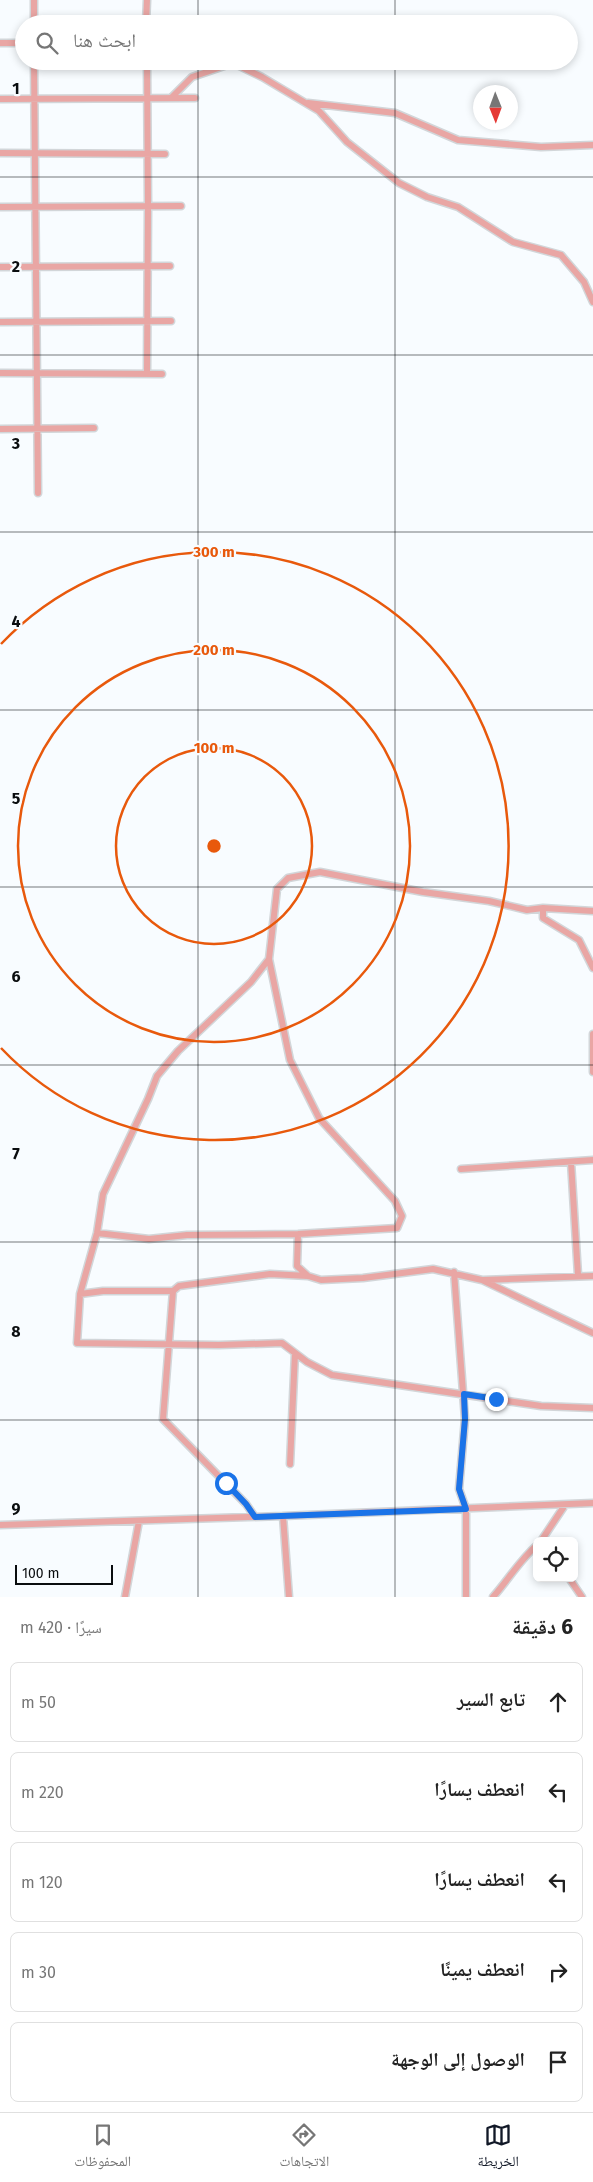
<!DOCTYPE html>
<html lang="ar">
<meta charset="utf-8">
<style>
:root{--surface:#fff;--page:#f6f6f6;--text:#222;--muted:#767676;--line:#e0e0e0;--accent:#111827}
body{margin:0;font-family:"Fira Sans","Noto Naskh Arabic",sans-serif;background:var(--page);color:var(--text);direction:rtl}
.controls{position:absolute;right:15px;bottom:15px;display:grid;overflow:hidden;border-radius:8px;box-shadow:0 2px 8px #0003}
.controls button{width:45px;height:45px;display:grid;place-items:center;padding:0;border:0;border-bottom:1px solid var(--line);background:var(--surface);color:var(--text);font:25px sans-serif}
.compass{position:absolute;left:473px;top:85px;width:45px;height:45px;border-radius:50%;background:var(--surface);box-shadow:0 2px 8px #0003;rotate:179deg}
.scale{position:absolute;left:15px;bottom:12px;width:98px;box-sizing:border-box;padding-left:5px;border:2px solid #0a0d0f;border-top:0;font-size:14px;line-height:18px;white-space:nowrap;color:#0a0d0f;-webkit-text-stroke:4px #f8fcff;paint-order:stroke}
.stop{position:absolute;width:15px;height:15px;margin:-11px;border:4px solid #1a73e8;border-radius:50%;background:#fff}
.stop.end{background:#1a73e8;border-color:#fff;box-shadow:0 1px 5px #0008}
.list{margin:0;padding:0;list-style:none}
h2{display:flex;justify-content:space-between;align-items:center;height:65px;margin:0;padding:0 20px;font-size:21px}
h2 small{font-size:16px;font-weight:400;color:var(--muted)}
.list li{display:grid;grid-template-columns:32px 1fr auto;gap:15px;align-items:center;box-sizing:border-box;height:80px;margin:0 10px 10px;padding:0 10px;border:1px solid var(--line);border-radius:8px}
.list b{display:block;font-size:19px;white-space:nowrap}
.list em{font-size:16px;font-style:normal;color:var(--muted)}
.icon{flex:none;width:28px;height:28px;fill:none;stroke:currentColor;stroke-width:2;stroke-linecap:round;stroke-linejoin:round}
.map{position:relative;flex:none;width:593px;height:1597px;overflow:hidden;direction:ltr}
.search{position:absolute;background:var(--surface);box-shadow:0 2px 8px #0003;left:15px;right:15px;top:15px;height:55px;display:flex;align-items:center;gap:12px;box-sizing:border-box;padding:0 18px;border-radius:28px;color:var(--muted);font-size:19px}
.sheet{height:515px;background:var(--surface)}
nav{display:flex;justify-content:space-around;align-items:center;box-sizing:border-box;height:70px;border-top:1px solid var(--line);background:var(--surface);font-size:14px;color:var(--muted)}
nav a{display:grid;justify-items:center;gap:2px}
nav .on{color:var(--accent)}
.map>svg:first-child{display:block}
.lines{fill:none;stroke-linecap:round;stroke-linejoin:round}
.minor-casing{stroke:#d2d6d9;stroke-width:9}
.minor{stroke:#e9a6a4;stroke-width:6}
.route{stroke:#1a73e8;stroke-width:6}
.grid{fill:none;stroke:#0a0d0f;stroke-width:1;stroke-opacity:0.55}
.ring{fill:none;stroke:#e8590c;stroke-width:2.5}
.grid-label{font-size:16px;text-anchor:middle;font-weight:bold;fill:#0a0d0f;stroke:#f8fcff;stroke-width:4.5;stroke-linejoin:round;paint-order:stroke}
.centre{fill:#e8590c;stroke:#f8fcff;stroke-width:2.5}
.ring-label{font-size:15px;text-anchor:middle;font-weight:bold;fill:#e8590c;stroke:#f8fcff;stroke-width:4.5;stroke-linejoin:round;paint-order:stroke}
</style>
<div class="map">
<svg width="593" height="1597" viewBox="0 0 593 1597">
<rect width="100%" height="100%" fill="#f8fcff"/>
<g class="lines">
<defs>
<path id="minor" d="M 34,0 L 34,24
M 146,24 L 147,0
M 0,43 L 24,43
M 34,61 L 38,493
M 229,61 L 262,77 L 319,111 L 347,142 L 399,183 L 427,197 L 458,207 L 513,242 L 561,255 L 584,282 L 593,302
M 171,98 L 192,77 L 233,63
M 0,99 L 195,98
M 308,103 L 395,113 L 458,140 L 541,147 L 593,145
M 0,153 L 165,154
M 0,207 L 181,206
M 0,267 L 170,266
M 0,322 L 171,321
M 0,373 L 162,374
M 147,374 L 148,206 L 147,61
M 0,429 L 94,428
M 543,908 L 543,918 L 579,940 L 593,968
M 593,911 L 543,908 L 527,910 L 489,901 L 423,892 L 320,872 L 288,878 L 277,889 L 269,959 L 251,982 L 178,1051 L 157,1076 L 148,1099 L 103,1194 L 97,1233 L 80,1294 L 77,1343 L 219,1345 L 282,1343 L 307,1362 L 332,1375 L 541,1406 L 593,1408
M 593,1034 L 593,1072
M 571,1162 L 578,1275
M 461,1169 L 593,1160
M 97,1233 L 149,1239 L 187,1235 L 298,1234 L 397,1228 L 402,1216 L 395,1201 L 319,1118 L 290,1060 L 269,959
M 298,1234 L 297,1266 L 308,1276
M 454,1272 L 465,1419 L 459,1489 L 466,1509 L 466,1597
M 483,1280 L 593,1276
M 80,1294 L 103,1291 L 173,1291
M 290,1464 L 295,1353
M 283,1516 L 289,1597
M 255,1517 L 246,1504 L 163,1419 L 173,1291 L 179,1286 L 270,1274 L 308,1276 L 321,1280 L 363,1278 L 433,1269 L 482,1280 L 593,1333
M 0,1525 L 283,1516 L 593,1503
M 541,1541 L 565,1505
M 569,1578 L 582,1597
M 125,1597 L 139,1521
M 493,1597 C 508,1580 520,1560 537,1545"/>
</defs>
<!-- minor casing -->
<use href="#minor" class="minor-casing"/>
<!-- minor -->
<use href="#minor" class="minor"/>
</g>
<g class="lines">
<!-- route -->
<path class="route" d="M 226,1483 L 246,1504 L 255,1517 L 466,1509 L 459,1489 L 465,1419 L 464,1394 L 496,1399"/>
</g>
<!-- grid -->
<path class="grid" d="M 198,0 L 198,24M 395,0 L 395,24M 198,61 L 198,1597M 395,61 L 395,1597M 0,177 L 593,177M 0,355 L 593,355M 0,532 L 593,532M 0,710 L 593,710M 0,887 L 593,887M 0,1065 L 593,1065M 0,1242 L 593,1242M 0,1420 L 593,1420"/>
<!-- distance rings -->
<g class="ring">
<circle cx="214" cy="846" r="98"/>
<circle cx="214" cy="846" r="196"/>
<path d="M1 644A294 294 0 1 1 1 1048"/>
</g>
<g class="grid-label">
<text x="16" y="94">1</text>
<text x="16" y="272">2</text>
<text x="16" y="449">3</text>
<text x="16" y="627">4</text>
<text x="16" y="804">5</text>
<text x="16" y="982">6</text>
<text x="16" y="1159">7</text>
<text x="16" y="1337">8</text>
<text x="16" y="1514">9</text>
</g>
<circle cx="214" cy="846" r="8" class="centre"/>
<g class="ring-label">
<text x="214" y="557">300 m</text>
<text x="214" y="655">200 m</text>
<text x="214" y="753">100 m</text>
</g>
</svg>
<div class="controls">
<button><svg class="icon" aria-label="locate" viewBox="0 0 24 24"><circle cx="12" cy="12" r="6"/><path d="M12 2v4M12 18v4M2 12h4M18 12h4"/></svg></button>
</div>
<svg class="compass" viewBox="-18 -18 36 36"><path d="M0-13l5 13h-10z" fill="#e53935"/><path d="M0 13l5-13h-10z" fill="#767676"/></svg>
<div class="scale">100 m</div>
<div class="stop" style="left:226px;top:1483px"></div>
<div class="stop end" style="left:496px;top:1399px"></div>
<div class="search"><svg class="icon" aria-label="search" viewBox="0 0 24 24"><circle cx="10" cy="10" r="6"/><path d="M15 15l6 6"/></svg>ابحث هنا</div>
</div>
<section class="sheet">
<h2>6 دقيقة<small>سيرًا · 420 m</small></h2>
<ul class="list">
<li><svg class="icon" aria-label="ahead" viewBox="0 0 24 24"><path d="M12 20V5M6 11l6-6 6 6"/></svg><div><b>تابع السير</b></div><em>50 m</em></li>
<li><svg class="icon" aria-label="left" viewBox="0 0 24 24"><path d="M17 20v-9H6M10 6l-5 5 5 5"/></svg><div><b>انعطف يسارًا</b></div><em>220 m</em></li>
<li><svg class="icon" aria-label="left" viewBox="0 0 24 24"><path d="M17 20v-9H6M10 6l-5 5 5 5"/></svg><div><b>انعطف يسارًا</b></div><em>120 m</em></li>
<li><svg class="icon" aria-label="right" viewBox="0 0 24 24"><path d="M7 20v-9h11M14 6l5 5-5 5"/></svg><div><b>انعطف يمينًا</b></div><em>30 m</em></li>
<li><svg class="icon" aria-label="arrive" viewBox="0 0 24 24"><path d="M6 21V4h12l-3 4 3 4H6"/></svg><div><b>الوصول إلى الوجهة</b></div></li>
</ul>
</section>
<nav>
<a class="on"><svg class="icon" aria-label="map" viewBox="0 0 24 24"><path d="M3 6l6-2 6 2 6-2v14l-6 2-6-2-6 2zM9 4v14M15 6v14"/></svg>الخريطة</a>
<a><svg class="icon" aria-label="directions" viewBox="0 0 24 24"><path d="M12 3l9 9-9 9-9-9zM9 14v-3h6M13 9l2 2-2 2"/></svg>الاتجاهات</a>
<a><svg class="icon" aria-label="saved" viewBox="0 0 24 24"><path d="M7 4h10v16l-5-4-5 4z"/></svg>المحفوظات</a>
</nav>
